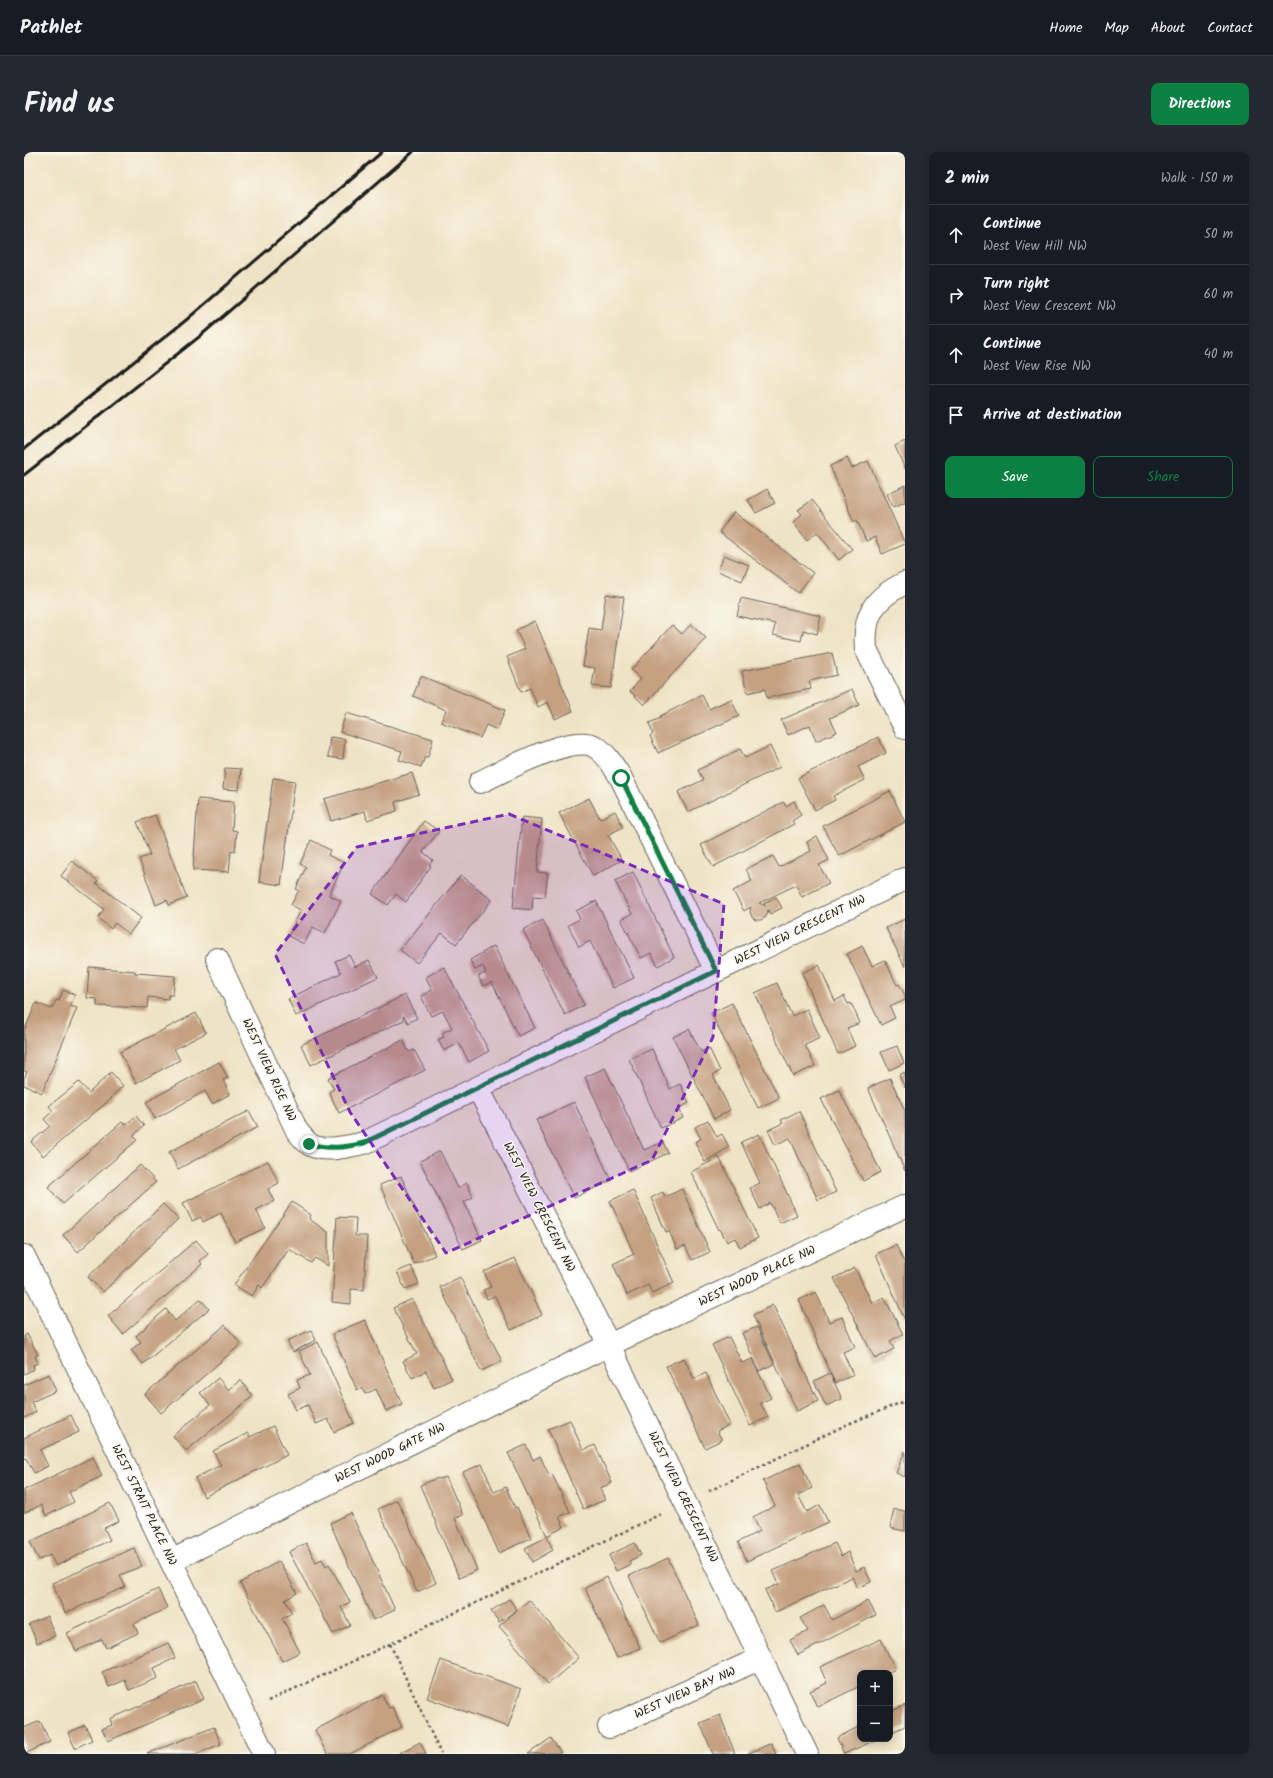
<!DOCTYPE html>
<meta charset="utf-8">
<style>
:root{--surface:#171b24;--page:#242831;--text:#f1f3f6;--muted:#9ea1a6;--line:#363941;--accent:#0b8043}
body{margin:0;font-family:Kalam,sans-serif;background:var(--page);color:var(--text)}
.controls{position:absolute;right:12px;bottom:12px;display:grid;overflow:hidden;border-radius:8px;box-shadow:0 2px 10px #0003}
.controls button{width:36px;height:36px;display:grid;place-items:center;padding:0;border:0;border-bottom:1px solid var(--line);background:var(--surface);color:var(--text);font:20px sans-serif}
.stop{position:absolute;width:12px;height:12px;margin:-9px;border:3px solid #0b8043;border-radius:50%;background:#fff}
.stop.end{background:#0b8043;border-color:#fff;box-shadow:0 1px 4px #0008}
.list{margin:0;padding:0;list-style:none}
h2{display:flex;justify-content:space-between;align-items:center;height:52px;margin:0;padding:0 16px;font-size:17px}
h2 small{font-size:13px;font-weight:400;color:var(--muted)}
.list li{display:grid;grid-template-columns:26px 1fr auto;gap:12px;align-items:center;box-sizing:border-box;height:60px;padding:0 16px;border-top:1px solid var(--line)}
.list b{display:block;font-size:15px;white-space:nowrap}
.list p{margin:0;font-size:13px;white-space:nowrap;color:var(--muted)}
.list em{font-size:13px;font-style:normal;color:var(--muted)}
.actions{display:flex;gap:8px;padding:12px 16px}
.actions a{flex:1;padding:9px 0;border:1px solid var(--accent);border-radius:8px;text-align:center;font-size:14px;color:var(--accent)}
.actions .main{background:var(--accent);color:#fff}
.icon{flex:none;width:22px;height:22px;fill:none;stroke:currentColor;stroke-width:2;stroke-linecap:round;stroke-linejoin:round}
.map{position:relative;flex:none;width:881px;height:1602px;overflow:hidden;border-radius:8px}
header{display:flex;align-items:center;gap:24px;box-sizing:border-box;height:56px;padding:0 20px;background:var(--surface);border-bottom:1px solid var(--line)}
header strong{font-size:19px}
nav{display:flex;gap:22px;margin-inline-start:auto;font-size:14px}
.intro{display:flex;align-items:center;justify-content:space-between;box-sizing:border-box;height:96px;padding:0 24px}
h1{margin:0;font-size:28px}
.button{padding:10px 18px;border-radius:8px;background:var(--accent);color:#fff;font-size:14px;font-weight:700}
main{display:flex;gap:24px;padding:0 24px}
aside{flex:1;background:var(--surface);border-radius:8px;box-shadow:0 2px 10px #0003}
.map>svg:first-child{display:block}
.building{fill:#c5a081}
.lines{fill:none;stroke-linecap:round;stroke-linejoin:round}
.minor-casing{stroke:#666257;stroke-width:24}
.path{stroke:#666257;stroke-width:2.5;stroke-dasharray:3 3;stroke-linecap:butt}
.minor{stroke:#fff;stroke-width:22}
.rail{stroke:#1c1c1c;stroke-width:3}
.route{stroke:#0b8043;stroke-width:5}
.marked{fill:#7b2cbf;fill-opacity:0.2;stroke:#7b2cbf;stroke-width:3;stroke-dasharray:8 5;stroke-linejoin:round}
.labels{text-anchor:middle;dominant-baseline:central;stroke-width:3;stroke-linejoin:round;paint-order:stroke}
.street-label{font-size:12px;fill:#1c1c1c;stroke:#fbf7ec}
</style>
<header>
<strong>Pathlet</strong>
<nav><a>Home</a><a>Map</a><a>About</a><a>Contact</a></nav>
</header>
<div class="intro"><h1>Find us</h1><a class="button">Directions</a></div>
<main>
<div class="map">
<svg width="881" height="1602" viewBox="0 0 881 1602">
<rect width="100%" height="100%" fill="#fbf7ec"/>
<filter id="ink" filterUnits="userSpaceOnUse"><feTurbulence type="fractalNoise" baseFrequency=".025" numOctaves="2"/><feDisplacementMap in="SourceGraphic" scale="8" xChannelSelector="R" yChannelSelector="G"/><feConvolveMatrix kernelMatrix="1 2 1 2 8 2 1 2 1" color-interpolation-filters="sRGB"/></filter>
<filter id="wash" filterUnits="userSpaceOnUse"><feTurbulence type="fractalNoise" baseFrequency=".012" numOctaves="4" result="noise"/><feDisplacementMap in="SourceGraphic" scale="16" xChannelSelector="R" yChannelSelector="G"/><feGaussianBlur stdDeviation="0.9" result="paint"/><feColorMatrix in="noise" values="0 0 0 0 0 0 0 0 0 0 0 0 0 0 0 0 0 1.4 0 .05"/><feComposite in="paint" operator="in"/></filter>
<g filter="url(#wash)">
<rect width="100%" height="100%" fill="#eee3c5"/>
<g id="blocks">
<!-- building -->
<path class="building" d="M 881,289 L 881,317 L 871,294 Z
M 823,306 L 828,316 L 844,309 L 881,392 L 858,402 L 851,385 L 842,389 L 833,368 L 830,370 L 806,314 Z
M 881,333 L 881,350 L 869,355 L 863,342 Z
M 743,337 L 751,351 L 732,361 L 724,348 Z
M 788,348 L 828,397 L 815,408 L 793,380 L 783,388 L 769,370 L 778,362 L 774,358 Z
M 710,360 L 789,421 L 774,441 L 695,380 Z
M 700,403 L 725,413 L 718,429 L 694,419 Z
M 582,442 L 600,445 L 587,536 L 568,534 L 571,516 L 559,514 L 565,476 L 577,478 Z
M 717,446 L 797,464 L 793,482 L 779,478 L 777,489 L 749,483 L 751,472 L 713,464 Z
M 511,469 L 549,559 L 531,567 L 524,550 L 514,555 L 506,536 L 497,540 L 483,505 L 501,497 L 492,478 Z
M 667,472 L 682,486 L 620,553 L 606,539 L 617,527 L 607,518 L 648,473 L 658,482 Z
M 808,501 L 813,523 L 785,529 L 787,537 L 743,546 L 741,537 L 723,541 L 718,519 Z
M 397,524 L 481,558 L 473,578 L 462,573 L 456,586 L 417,570 L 422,558 L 389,544 Z
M 828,537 L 835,553 L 806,566 L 813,580 L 792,589 L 786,573 L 764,583 L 757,568 Z
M 678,543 L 685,557 L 707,547 L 715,564 L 634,601 L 626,584 L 629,582 L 625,571 L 637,566 L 636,564 Z
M 322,561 L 409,587 L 404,605 L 401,605 L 397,615 L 375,608 L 378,599 L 316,580 Z
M 306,585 L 321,587 L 319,607 L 304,605 Z
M 854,585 L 862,601 L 834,615 L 841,628 L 809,644 L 811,648 L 791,658 L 774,626 Z
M 746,594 L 756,615 L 664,660 L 654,640 L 679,628 L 674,618 L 716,597 L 721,606 Z
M 201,616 L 217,617 L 215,638 L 199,637 Z
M 388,621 L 395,642 L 371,650 L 373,659 L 343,668 L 341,659 L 307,669 L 300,647 Z
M 249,626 L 271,629 L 257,733 L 235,730 Z
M 866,639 L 881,670 L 815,704 L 799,674 Z
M 565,646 L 576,667 L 591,659 L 599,675 L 584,683 L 598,708 L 569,724 L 535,661 Z
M 174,647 L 210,650 L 208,678 L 213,679 L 211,700 L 207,699 L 205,720 L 169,718 Z
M 770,649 L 777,663 L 768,669 L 770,672 L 689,715 L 677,693 L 759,650 L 762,654 Z
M 131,663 L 163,746 L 145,753 L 143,748 L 132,753 L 115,707 L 126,703 L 113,670 Z
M 498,665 L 518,667 L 513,720 L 524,721 L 521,745 L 509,744 L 508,758 L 489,756 Z
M 400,669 L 415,679 L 399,700 L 409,708 L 405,713 L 407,714 L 382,750 L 372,742 L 364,753 L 348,742 Z
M 793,684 L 805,708 L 795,713 L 805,731 L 778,745 L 772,733 L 735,751 L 741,754 L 740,751 L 752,745 L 758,756 L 746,762 L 744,758 L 742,765 L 737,768 L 731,768 L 728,765 L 726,760 L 727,755 L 720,759 L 709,739 L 728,729 L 722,717 L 749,704 L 755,715 L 787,699 L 783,690 Z
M 287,688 L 306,698 L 304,703 L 320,711 L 305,743 L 317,749 L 301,781 L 289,775 L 280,792 L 264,784 L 277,758 L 267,753 L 275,738 L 272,737 L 282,715 L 276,712 Z
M 48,709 L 74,729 L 72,731 L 117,766 L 105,782 L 91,771 L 87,777 L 74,766 L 80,757 L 37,724 Z
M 609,720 L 650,805 L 634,814 L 627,801 L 617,806 L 597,767 L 608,762 L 591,729 Z
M 437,723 L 468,748 L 432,792 L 418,781 L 393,811 L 376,798 Z
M 572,749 L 610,826 L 589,836 L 566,789 L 555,795 L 544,773 L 556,767 L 552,759 Z
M 881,767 L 881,815 L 862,776 Z
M 519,768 L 560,853 L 541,863 L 499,778 Z
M 470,794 L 511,876 L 494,884 L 468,830 L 459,834 L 454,824 L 462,821 L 459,814 L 451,818 L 446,808 Z
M 838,794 L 848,814 L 861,808 L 873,833 L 875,832 L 881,843 L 881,848 L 866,855 L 871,866 L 857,873 L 823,802 Z
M 325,803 L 331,815 L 345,808 L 354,825 L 272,864 L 264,847 L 317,821 L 311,809 Z
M 795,813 L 811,849 L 820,844 L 824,852 L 827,851 L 836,871 L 823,876 L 831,894 L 814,902 L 778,821 Z
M 65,815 L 111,819 L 111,821 L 151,824 L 149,843 L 144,843 L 144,847 L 124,845 L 123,856 L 73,854 L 73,847 L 63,846 Z
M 420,815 L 465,899 L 445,910 L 435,891 L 420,899 L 414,888 L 420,885 L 418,881 L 428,876 L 419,859 L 407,864 L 397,844 L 408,838 L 402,825 Z
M 753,831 L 768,864 L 783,857 L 796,886 L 781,893 L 791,914 L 769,924 L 731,841 Z
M 39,838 L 51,843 L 46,854 L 53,856 L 18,941 L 0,933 L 0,926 L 3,920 L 0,919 L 0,880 L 12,851 L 28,857 L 32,848 L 35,849 Z
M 381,843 L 393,866 L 384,871 L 380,864 L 379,865 L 380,868 L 287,913 L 277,893 Z
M 708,851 L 755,946 L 734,956 L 687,861 Z
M 172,861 L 182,881 L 150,897 L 156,908 L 112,931 L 96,900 Z
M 665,877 L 677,900 L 685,896 L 696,919 L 689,923 L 706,958 L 690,967 L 649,885 Z
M 379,888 L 385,900 L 390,898 L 401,918 L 315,961 L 305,940 L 310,937 L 304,926 Z
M 873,894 L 880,911 L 865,918 L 857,900 Z
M 628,897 L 646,937 L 656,932 L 665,951 L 655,956 L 659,966 L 637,976 L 605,907 Z
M 195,910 L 204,926 L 199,928 L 206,942 L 188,952 L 181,939 L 131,967 L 122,950 Z
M 581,916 L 620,998 L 639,990 L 644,1001 L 605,1019 L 561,925 Z
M 87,920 L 99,934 L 87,945 L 88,946 L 19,1004 L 7,990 L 26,974 L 20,967 L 29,959 L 25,954 L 55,930 L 65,941 Z
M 881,920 L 881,936 L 875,923 Z
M 866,926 L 881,959 L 881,1019 L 844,936 Z
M 815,938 L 857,1020 L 839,1029 L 797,947 Z
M 550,950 L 587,1028 L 550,1046 L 512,968 Z
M 225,959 L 234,975 L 154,1017 L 145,1000 Z
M 775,959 L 812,1040 L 794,1048 L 766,986 L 751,993 L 744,978 L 759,971 L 757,968 Z
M 112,964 L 120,974 L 109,984 L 113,988 L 39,1052 L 24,1035 L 98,970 L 101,973 Z
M 684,968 L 693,985 L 698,982 L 705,995 L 681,1010 L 671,990 L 677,987 L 671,975 Z
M 735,982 L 773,1063 L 756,1071 L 746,1051 L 736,1057 L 726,1036 L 736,1031 L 717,990 Z
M 416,999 L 434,1036 L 443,1031 L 449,1045 L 440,1050 L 458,1088 L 439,1097 L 396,1009 Z
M 695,1005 L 734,1086 L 716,1095 L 711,1086 L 703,1090 L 696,1077 L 695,1078 L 667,1020 Z
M 244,1009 L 255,1031 L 244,1037 L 250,1049 L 232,1058 L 241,1076 L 211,1090 L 197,1061 L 179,1070 L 177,1065 L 168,1069 L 159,1051 Z
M 116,1013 L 132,1030 L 54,1100 L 39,1083 Z
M 377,1024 L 411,1103 L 390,1112 L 356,1033 Z
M 658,1037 L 686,1100 L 668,1108 L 661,1094 L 653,1097 L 645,1079 L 642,1080 L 627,1046 L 639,1040 L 641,1045 Z
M 609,1038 L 650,1131 L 628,1141 L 624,1133 L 603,1143 L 589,1112 L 610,1102 L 586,1049 Z
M 268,1050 L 287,1063 L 285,1067 L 304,1080 L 304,1114 L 291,1106 L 287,1111 L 265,1097 L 238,1136 L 235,1133 L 228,1144 L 210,1133 Z
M 139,1052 L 154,1067 L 79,1140 L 64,1125 Z
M 313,1065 L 332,1066 L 331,1084 L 343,1084 L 340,1138 L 327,1137 L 327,1152 L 308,1150 Z
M 172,1088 L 184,1102 L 176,1109 L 178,1112 L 99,1182 L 84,1164 Z
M 872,1093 L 881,1112 L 881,1168 L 852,1102 Z
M 491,1106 L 518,1163 L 487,1178 L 471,1144 L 463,1147 L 459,1138 L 467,1135 L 460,1120 Z
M 387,1114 L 395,1132 L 381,1137 L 373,1120 Z
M 831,1116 L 848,1151 L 860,1145 L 879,1182 L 866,1189 L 870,1197 L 851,1207 L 810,1126 Z
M 436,1125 L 478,1209 L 457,1219 L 416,1135 Z
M 792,1140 L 805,1170 L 818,1165 L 831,1195 L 819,1200 L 829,1223 L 811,1231 L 775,1148 Z
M 176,1147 L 185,1157 L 119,1212 L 107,1198 L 117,1190 L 112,1184 L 142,1157 L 151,1169 Z
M 388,1147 L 428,1227 L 410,1236 L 402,1219 L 388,1226 L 379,1209 L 393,1202 L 369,1156 Z
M 749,1153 L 794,1249 L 773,1259 L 729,1163 Z
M 341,1168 L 378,1252 L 362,1259 L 352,1237 L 341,1242 L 338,1236 L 333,1238 L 308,1182 Z
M 201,1173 L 217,1192 L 137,1261 L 121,1242 Z
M 733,1175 L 750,1212 L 735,1219 L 718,1181 Z
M 287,1178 L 292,1188 L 269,1200 L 263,1189 Z
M 3,1182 L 14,1203 L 11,1204 L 14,1211 L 9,1213 L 10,1217 L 0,1222 L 0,1184 Z
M 705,1185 L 718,1211 L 728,1207 L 747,1246 L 736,1251 L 744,1265 L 726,1274 L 688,1193 Z
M 294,1190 L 330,1271 L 310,1280 L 304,1267 L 292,1272 L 284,1253 L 272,1258 L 264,1242 L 276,1236 L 273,1228 L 286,1223 L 275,1199 Z
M 660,1206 L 670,1227 L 682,1221 L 706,1273 L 693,1279 L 698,1288 L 681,1296 L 642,1214 Z
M 806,1221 L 818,1247 L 802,1254 L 790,1229 Z
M 25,1222 L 32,1239 L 7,1250 L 12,1260 L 0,1266 L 0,1233 Z
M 194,1226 L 205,1238 L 216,1228 L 229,1244 L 162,1299 L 149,1284 L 186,1253 L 176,1241 Z
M 47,1263 L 55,1280 L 16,1298 L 24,1314 L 10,1321 L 2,1306 L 0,1307 L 0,1286 Z
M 546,1268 L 559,1298 L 571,1293 L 588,1331 L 576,1336 L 581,1348 L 559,1357 L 524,1277 Z
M 249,1274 L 263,1303 L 180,1345 L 171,1326 L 197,1313 L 189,1299 L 224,1281 L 226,1285 Z
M 502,1293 L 509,1308 L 516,1304 L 525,1323 L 528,1322 L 546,1360 L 535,1365 L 540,1375 L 523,1384 L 484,1301 Z
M 881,1299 L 881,1325 L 872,1321 Z
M 69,1305 L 78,1324 L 45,1340 L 50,1350 L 22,1364 L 17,1353 L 0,1361 L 0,1338 Z
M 776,1311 L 788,1336 L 774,1343 L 783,1360 L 796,1353 L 804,1370 L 723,1409 L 714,1390 L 736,1379 L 729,1365 L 751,1354 L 739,1329 Z
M 458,1312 L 470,1340 L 482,1335 L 491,1356 L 493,1355 L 507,1386 L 475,1401 L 439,1320 Z
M 422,1325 L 439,1363 L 431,1366 L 453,1418 L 435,1426 L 396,1333 L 414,1326 L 415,1327 Z
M 373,1348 L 412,1431 L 393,1440 L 354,1357 Z
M 86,1351 L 95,1369 L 80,1376 L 86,1388 L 32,1414 L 26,1403 L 15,1408 L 6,1390 Z
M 870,1357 L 881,1359 L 881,1379 L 866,1376 Z
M 327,1361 L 371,1458 L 349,1468 L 306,1371 Z
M 523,1385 L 529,1398 L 508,1410 L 501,1396 Z
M 282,1391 L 292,1410 L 298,1407 L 302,1414 L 305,1412 L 326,1450 L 317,1455 L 326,1473 L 309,1482 L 265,1400 Z
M 611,1391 L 617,1403 L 605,1409 L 607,1412 L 592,1419 L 585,1403 Z
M 811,1391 L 817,1404 L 824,1400 L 832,1419 L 840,1415 L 847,1430 L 833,1436 L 828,1425 L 751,1460 L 741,1438 L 755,1432 L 749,1419 Z
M 110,1396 L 118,1414 L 96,1423 L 101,1435 L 41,1461 L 28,1431 Z
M 644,1406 L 675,1473 L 636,1491 L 605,1424 Z
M 255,1409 L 273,1441 L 261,1448 L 268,1461 L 258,1466 L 276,1500 L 258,1509 L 216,1431 Z
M 583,1425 L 616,1496 L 593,1506 L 561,1436 Z
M 134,1437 L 143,1456 L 110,1472 L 114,1481 L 82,1496 L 78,1487 L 52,1499 L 43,1481 Z
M 485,1447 L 493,1458 L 475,1470 L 467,1459 Z
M 505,1448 L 555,1506 L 524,1532 L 475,1474 Z
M 844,1449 L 852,1463 L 774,1503 L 766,1488 L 784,1479 L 776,1466 L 800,1453 L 808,1468 Z
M 23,1464 L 31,1484 L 13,1491 L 5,1472 Z
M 857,1487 L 871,1517 L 863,1521 L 836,1521 L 836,1534 L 793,1555 L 786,1539 L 803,1531 L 796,1515 Z
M 144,1491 L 151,1506 L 130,1516 L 134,1526 L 105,1538 L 101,1528 L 85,1535 L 78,1520 Z
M 417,1508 L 497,1537 L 484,1575 L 403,1546 Z
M 172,1529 L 180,1547 L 84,1589 L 78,1577 L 88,1573 L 86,1567 Z
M 358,1543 L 365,1556 L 368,1555 L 378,1575 L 326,1602 L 303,1602 L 291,1578 Z
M 881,1553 L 881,1574 L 866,1581 L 866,1560 Z
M 696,1563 L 711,1602 L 689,1602 L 676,1571 Z
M 16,1569 L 26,1590 L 0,1602 L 0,1576 Z
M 61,1573 L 68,1588 L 51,1596 L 44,1581 Z
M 836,1574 L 836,1587 L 854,1587 L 820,1602 L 813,1586 Z
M 190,1575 L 197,1592 L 172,1602 L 123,1602 Z
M 527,1586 L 537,1601 L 504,1602 Z
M 396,1590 L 402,1602 L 374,1602 L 379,1599 Z
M 747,1591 L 752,1602 L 724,1602 Z"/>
</g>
</g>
<g filter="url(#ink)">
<use href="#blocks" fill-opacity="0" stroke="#666257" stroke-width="1"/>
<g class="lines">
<defs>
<path id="minor" d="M 881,431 C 850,446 839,463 842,497 L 881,576
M 456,630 C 480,619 546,582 570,594 C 583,601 589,614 597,626 L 692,819
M 193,807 L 273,979 C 277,983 280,988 284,991 C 296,1002 326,994 340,991 L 881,727
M 454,936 L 585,1193 L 783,1602
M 0,1104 L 240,1602
M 147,1409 L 585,1193 L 881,1054
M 585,1575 L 737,1506"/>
</defs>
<!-- minor casing -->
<use href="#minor" class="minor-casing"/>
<!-- path -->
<path class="path" d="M 685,1339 L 824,1272 L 881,1249
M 366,1492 L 417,1602
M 244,1549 L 366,1492 L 637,1362"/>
<!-- minor -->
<use href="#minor" class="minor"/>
<!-- rail -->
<path class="rail" d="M 0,297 L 161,169 L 358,0
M 0,323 L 175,185 L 389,0"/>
</g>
</g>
<g class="lines" filter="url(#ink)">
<!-- route -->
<path class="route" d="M 285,992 C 305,997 320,996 340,991 L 692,819 L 597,626"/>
</g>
<!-- marked area -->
<path class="marked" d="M 485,662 L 700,752 L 689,885 L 628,1008 L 422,1101 L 326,960 L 251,802 L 333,695 Z"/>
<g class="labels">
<!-- street labels -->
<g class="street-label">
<text transform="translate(776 778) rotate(-26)">WEST VIEW CRESCENT NW</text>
<text transform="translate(245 918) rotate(65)">WEST VIEW RISE NW</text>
<text transform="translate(515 1055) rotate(63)">WEST VIEW CRESCENT NW</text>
<text transform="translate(733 1124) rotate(-25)">WEST WOOD PLACE NW</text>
<text transform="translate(366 1301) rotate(-26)">WEST WOOD GATE NW</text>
<text transform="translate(659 1345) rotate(64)">WEST VIEW CRESCENT NW</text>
<text transform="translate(120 1353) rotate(64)">WEST STRAIT PLACE NW</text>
<text transform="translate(661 1541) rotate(-24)">WEST VIEW BAY NW</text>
</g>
</g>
</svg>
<div class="controls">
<button>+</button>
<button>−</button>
</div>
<div class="stop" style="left:597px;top:626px"></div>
<div class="stop end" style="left:285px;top:992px"></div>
</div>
<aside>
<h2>2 min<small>Walk · 150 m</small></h2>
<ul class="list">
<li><svg class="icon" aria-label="ahead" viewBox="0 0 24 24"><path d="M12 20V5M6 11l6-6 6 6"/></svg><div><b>Continue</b><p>West View Hill NW</p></div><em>50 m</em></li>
<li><svg class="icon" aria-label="right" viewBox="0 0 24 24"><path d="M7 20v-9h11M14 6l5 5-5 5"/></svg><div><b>Turn right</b><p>West View Crescent NW</p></div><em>60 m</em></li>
<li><svg class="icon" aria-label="ahead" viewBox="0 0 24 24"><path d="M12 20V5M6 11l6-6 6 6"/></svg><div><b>Continue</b><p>West View Rise NW</p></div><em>40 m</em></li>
<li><svg class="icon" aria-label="arrive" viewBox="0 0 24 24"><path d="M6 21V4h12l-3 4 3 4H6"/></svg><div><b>Arrive at destination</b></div></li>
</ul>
<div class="actions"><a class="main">Save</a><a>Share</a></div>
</aside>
</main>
